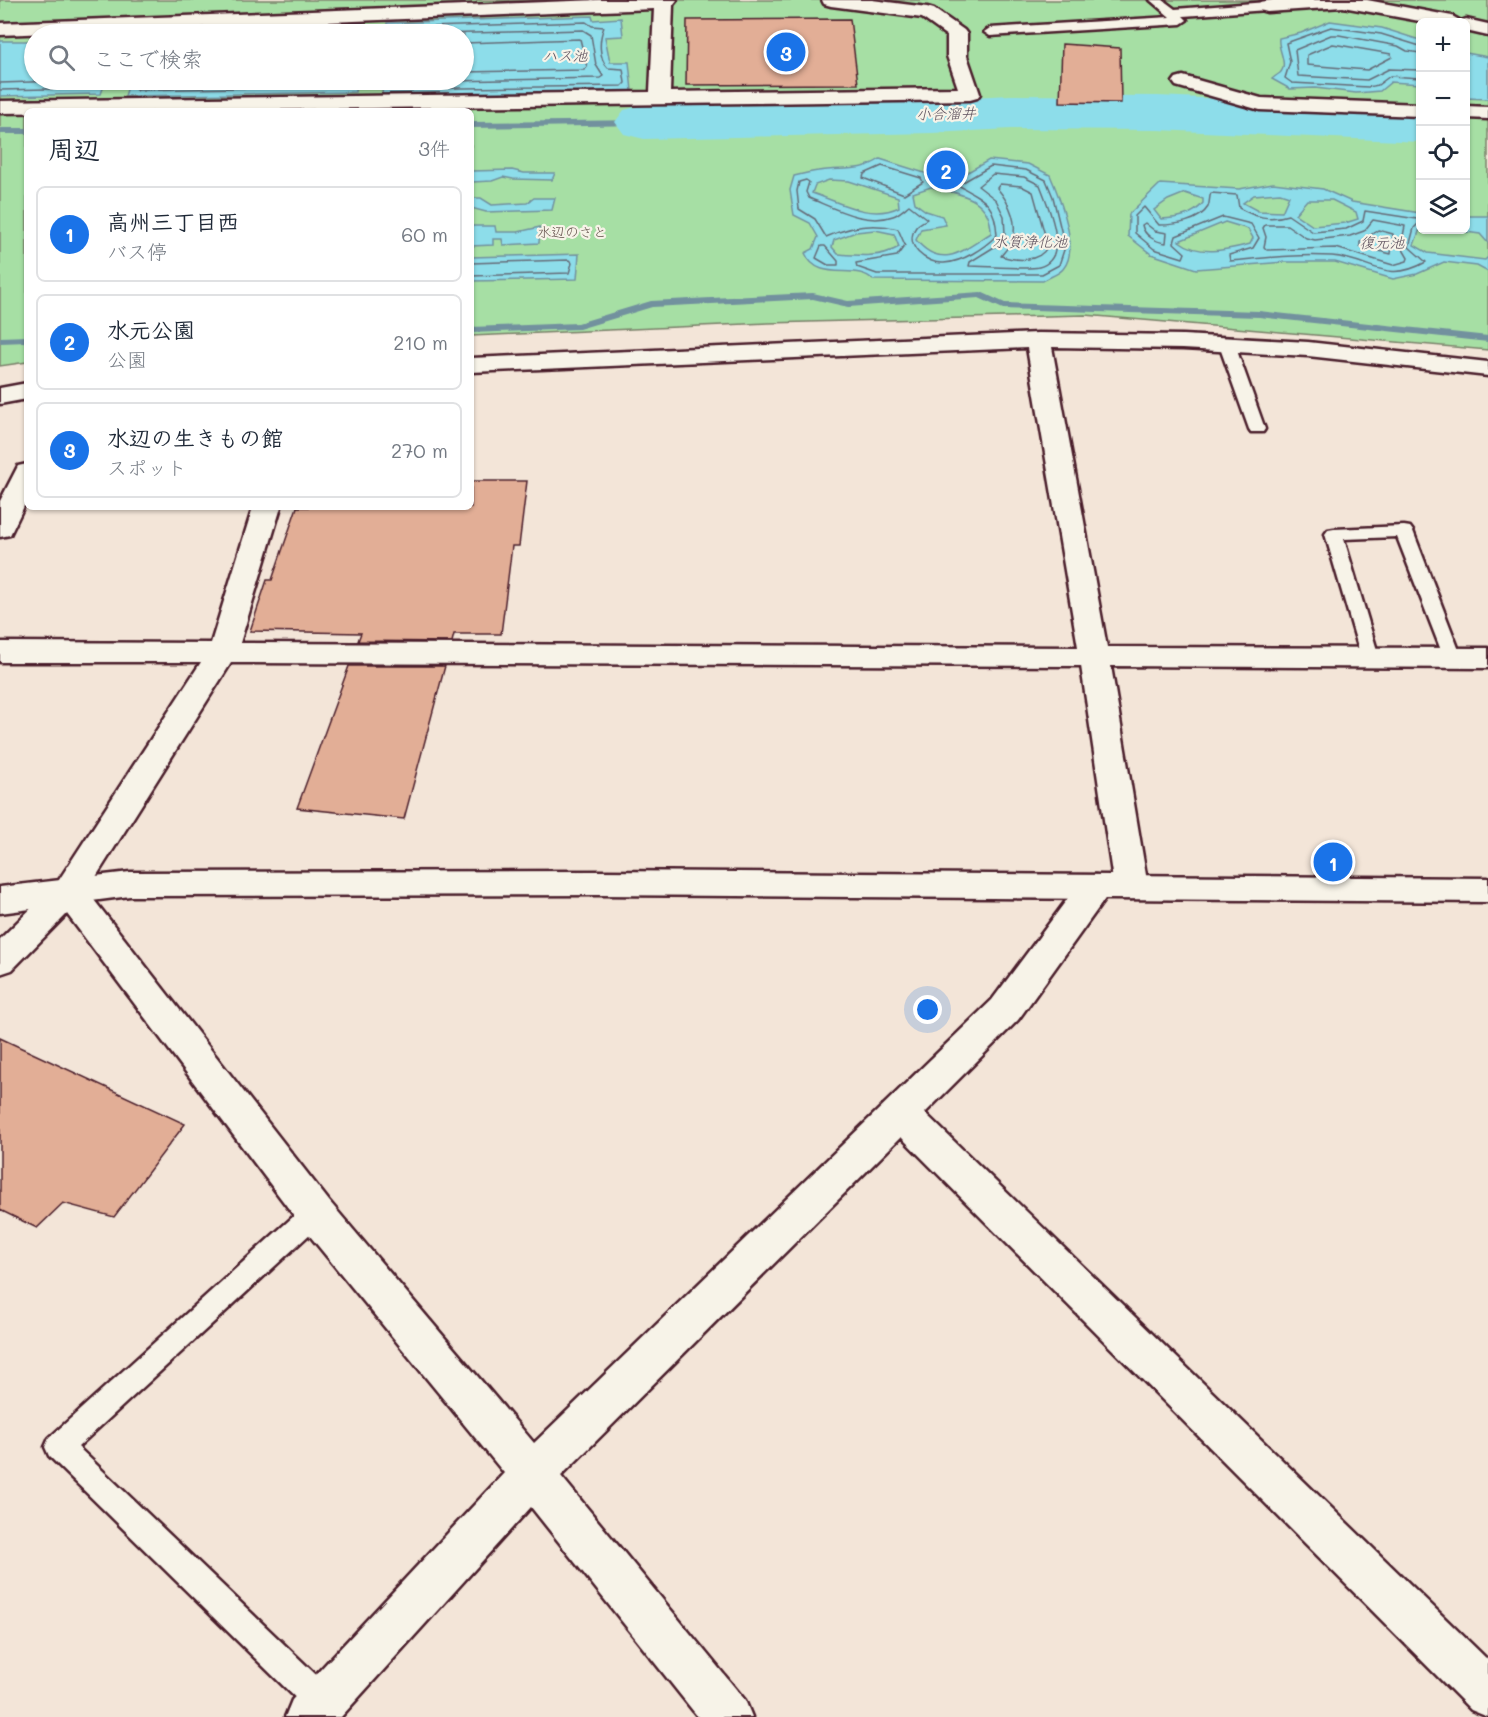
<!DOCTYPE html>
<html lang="ja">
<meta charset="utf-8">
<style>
:root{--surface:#fff;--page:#f6f6f7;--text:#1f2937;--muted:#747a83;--line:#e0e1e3;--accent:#1a73e8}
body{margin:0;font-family:Mali,"Klee One",sans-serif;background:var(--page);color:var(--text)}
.controls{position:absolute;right:18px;top:18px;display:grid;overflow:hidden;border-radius:9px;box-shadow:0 2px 4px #0004}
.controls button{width:54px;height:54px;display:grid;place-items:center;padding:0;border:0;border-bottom:2px solid var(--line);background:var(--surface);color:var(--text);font:30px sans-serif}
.you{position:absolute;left:928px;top:1010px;width:21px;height:21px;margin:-15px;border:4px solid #fff;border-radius:50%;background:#1a73e8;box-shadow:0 0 0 9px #1a73e833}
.badge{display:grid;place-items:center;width:39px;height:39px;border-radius:50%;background:var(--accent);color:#fff;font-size:20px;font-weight:700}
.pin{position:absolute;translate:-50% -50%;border:3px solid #fff;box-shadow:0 2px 6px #0006}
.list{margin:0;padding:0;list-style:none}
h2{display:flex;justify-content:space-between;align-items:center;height:78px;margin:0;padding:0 24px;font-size:26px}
h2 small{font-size:20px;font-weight:400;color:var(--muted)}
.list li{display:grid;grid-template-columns:39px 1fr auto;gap:18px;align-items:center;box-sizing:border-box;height:96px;margin:0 12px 12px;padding:0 12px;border:2px solid var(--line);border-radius:9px}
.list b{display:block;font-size:22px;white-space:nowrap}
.list p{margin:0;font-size:20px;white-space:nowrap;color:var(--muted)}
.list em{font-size:20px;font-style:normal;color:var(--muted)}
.icon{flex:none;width:33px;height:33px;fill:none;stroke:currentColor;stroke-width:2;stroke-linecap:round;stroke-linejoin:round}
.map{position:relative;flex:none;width:1488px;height:1717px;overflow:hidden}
.search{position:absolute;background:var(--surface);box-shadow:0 2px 4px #0004;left:24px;top:24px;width:450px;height:66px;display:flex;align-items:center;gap:15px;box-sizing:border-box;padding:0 21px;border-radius:33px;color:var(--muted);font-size:22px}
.panel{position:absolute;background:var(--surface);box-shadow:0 2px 4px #0004;left:24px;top:108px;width:450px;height:402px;border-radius:9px}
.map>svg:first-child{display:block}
.green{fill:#a6dfa4;stroke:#787f68;stroke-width:1.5;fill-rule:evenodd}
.water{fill:#8dddea;stroke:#72919e;stroke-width:1.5;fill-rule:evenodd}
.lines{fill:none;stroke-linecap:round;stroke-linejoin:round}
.shore{stroke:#656b77;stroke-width:1.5}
.stream{fill:#72919e;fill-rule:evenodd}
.river{fill:#8dddea;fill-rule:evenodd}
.building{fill:#e2ae96;stroke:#4a1f2b;stroke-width:1.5}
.lane-casing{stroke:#4a1f2b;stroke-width:5}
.street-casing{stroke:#4a1f2b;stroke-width:5}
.secondary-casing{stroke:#4a1f2b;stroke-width:5}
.lane{fill:#f7f3e8;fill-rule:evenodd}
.street{fill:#f7f3e8;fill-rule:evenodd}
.secondary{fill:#f7f3e8;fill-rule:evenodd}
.labels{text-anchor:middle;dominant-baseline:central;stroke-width:4.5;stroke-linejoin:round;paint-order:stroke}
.far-park-label{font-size:14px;fill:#614f49;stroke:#f7f3e8}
.far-water-label{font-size:15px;font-style:italic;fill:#5b4e5b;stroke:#f7f3e8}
</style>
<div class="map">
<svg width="1488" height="1717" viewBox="0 0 1488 1717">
<rect width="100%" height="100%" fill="#f3e5d8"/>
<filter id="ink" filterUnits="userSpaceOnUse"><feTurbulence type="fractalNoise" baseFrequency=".0167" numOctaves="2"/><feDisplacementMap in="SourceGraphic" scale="12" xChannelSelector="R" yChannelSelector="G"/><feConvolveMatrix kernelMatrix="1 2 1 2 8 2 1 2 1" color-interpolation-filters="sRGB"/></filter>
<g filter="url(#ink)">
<!-- green -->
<path class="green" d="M 0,0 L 1488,0 L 1488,350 L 1085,315 L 768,323 L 471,336 L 471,111 L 27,111 L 27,362 L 0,366 ZM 1420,22 L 1466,22 L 1466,230 L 1420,230 ZM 34,34 L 464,34 L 464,80 L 34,80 Z"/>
<!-- water -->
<path class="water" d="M 592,16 L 593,20 L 621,18 L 623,36 L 605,37 L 610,62 L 629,62 L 632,91 L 382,95 L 383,80 L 464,80 L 464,34 L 386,34 L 387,23 Z
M 1330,21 L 1382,28 L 1420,40 L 1420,84 L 1391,82 L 1380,91 L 1356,93 L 1315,88 L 1290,89 L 1272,79 C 1274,77 1277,75 1280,73 C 1289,64 1277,49 1279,38 L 1301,33 Z
M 363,23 L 362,34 L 144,34 L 145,32 Z
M 0,41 L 34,41 L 34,80 L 106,80 L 101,94 L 0,96 Z
M 1466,53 L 1488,57 L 1488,99 L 1466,98 Z
M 130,80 L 356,80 L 355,92 L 125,96 Z
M 880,159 L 931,175 L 959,177 L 989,160 L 1028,164 L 1050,175 C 1059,196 1081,249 1063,269 C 1059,274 1049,277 1043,281 L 873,280 C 857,262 818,284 805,253 L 813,249 L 818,237 L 810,223 L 794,215 L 790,190 L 794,176 C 802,174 810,172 818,171 C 841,167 860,173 880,159 ZM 829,180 L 849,181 L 898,197 L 899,207 C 870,221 840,202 812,193 L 815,185 ZM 931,187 C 960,194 991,197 991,233 C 964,250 942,271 916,240 L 921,229 L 946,225 L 942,216 L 926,211 L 915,203 L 913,193 ZM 875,230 L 894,234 L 899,247 C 880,258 860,256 838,254 L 832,247 L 834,240 L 856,232 Z
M 512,170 L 524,173 L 555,173 L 552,180 L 513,179 L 503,177 L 492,181 L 472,182 L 471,171 Z
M 1273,183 L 1323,189 L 1352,202 L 1420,213 L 1420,229 L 1414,245 L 1428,253 L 1485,260 L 1488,257 L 1488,272 L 1477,266 L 1444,262 L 1417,274 L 1393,279 L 1335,262 L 1285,262 L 1196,269 L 1151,254 L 1128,236 L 1129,214 L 1160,184 L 1239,189 ZM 1185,193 L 1203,199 L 1203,203 C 1193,216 1177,218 1161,219 L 1154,210 L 1168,200 ZM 1280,193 L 1289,196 L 1282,212 L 1258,211 L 1243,203 L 1254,195 ZM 1307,200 L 1332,200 L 1356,212 L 1358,219 L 1345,223 L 1313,226 L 1295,214 ZM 1225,222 L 1248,229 L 1253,238 L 1250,244 C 1226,250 1200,257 1179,241 Z
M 471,198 L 481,198 L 492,205 L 527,203 L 534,198 L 555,198 L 552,210 L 486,212 L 471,208 Z
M 1466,216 L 1488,216 L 1488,243 L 1480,234 L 1451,230 L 1466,230 Z
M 471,226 L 495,226 L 496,232 L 518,232 L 540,227 L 539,243 L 503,245 L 502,239 L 493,239 L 493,245 L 471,246 Z
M 579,254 L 577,279 L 471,281 L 471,257 Z"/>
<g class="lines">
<!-- shore -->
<path class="shore" d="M 227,34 L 353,30 L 356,34
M 464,43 L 580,39 L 587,67 L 584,70 L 464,72
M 1333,44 L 1391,54 L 1392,57 L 1367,70 L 1307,65 L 1307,55 Z
M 1420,46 L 1381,34 L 1331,27 L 1286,43 L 1290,62 L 1285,78 L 1292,83 L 1368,87 L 1378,85 L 1390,76 L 1420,78
M 1420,53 L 1407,51 L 1398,46 L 1339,35 L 1331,35 L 1295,50 L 1298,76 L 1367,80 L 1389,69 L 1420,70
M 135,80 L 134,87 L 137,90 L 347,86 L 350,80
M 143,80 L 146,82 L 282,80
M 389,80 L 391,89 L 622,86 L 625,83 L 623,69 L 608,68 C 598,58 599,39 604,27 L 592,26 L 586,22 L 395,28 L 392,34
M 396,80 L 399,82 L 600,78 L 603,76 L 596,65 L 591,35 L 583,30 L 439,34
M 0,83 L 92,80
M 0,90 L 95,88 L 100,80
M 882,166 L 921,178 L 923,182 L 904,194 L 863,178 L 864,174 Z
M 991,166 L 1026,170 L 1046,180 L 1053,197 L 1065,247 L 1059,265 L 1042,274 L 877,274 L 857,267 L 856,263 L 897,256 L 905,245 L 898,229 C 873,222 850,226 826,237 L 815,219 L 799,209 L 797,191 L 799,182 L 806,180 L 809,182 L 806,192 L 809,198 C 834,208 866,226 893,216 C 899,214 904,209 909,205 L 927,219 C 923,222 919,223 916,227 C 903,246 926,264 944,263 C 963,262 984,248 997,235 C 995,202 984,200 958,185 Z
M 993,174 L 1024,177 L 1040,185 C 1048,206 1072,258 1039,267 C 1027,270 984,266 969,266 L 970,262 L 999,244 L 1005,234 L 1004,216 L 996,200 L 978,186 Z
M 1000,184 L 1021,186 L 1033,192 L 1048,246 C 1039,263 1017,261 1001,256 C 1004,252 1008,248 1010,244 C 1021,226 1009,202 997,188 Z
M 1211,193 L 1237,195 L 1239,208 C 1255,217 1270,221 1288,215 L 1313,232 L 1346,229 L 1363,221 L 1365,211 L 1417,219 L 1419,223 L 1414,228 L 1409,247 L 1426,262 C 1385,285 1371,259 1332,256 C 1298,254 1264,258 1230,261 L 1229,255 L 1253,248 L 1259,238 L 1251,224 L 1223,217 L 1176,236 L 1174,243 L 1185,253 L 1183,258 L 1154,249 L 1135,233 L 1135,216 L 1144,207 L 1159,225 C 1175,225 1199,222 1208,207 C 1210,202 1209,197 1211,193 Z
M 1373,220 L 1405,226 L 1401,246 L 1408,258 L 1407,261 L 1393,265 L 1336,248 L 1267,250 L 1264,247 L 1266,237 L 1263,228 L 1265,225 L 1287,225 L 1306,238 L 1315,240 L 1350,236 L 1364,231 Z
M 1145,223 L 1155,231 L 1167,233 L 1166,243 C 1156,242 1144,236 1142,225 Z
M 1378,230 L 1393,234 L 1391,254 L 1360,246 L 1360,242 Z
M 821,246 L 825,246 L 838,261 L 838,265 L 828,265 L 816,258 Z
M 471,263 L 569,260 L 572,263 L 569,273 L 471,276"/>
<!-- stream -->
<path class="stream" d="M 647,120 L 649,122 L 644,125 L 471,128 L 471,122 Z
M 0,128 L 27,128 L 27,134 L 0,134 Z
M 981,292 L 1005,303 L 1259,311 L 1488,336 L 1488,342 L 1259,317 L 1003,309 L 979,298 L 848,307 L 813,299 L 652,307 L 579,329 L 471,333 L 471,327 L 578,323 L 651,301 L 813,293 L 848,301 Z
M 27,336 L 27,342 L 0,343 L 0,337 Z"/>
<!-- river -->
<path class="river" d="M 1011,95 L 1158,96 L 1420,108 L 1420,142 L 1158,130 L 1011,129 L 932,133 L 644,139 L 624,134 L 615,122 L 624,110 L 644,105 L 932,99 Z"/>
</g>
<!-- building -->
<path class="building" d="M 850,19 L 858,84 L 686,85 L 687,20 Z
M 1062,44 L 1120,48 L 1121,103 L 1060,102 Z
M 471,481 L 527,481 L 519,546 L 512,546 L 501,634 L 454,634 L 452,642 L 358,641 L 361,633 L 250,631 L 267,580 L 272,580 L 297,507 L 471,507 Z
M 349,666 L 445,666 L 404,819 L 297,808 Z
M 0,1038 L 185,1124 L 114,1217 L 63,1203 L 37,1228 L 0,1210 Z"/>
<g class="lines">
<defs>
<path id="lane" d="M 1150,0 L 1163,0 L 1175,9 L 1267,2 L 1273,6 L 1267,10 L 1183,16 L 1187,20 L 1181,24 L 990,36 L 984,32 L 990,28 L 1170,17 Z
M 1227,340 L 1235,345 L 1265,429 L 1263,432 L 1251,432 L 1249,429 L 1219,345 Z
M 1404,526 L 1410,527 L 1413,531 L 1462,658 L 1460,662 L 1453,664 L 1446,662 L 1444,658 L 1397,537 L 1344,539 L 1379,657 L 1377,661 L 1370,663 L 1363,661 L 1361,657 L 1325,534 L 1328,530 L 1334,529 Z
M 315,1202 L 324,1205 L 327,1213 L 324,1221 L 78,1447 L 334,1692 L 338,1703 L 334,1714 L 326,1717 L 312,1714 L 49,1456 L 45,1447 L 49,1438 L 306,1205 Z"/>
<path id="street" d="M 598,0 L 677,0 L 673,5 L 670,92 L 958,88 L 947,56 L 947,36 L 922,18 L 831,6 L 824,4 L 822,0 L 872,0 L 927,7 L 934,9 L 964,30 L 967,34 L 967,56 L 980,94 L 977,98 L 970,100 L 0,113 L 0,101 L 650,92 L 654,9 L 0,35 L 0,23 Z
M 1273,0 L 1367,0 L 1452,16 L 1461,21 L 1466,19 L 1488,24 L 1488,36 L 1466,31 L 1466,22 L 1425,22 L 1343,7 L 1267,12 L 1260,10 L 1258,6 L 1260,2 Z
M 1183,76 L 1261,98 L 1420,104 L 1420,116 L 1260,110 L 1176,86 L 1173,82 L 1176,78 Z
M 1466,106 L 1488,107 L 1488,119 L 1466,118 Z
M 1038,333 L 1183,335 L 1308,342 L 1488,362 L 1488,376 L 1308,356 L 1183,349 L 1052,347 L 1107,647 L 1488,648 L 1488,668 L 1111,666 L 1148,887 L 1143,896 L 1131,899 L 1119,896 L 1114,887 L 1081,666 L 231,663 L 87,891 L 329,1201 L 534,1443 L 992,1000 L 1083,878 L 1095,875 L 1107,878 L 1112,887 L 1107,896 L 1018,1020 L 925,1113 L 1488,1660 L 1488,1717 L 1471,1710 L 901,1137 L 561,1476 L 745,1700 L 752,1717 L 698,1717 L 531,1507 L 341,1717 L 285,1717 L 292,1700 L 504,1473 L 301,1225 L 67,914 L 12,970 L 0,974 L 0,939 L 57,883 L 201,662 L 0,662 L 0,642 L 211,643 L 253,507 L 281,507 L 240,643 L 1078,647 L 1027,348 L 471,372 L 471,358 Z
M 27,383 L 27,399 L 0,404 L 0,388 Z
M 27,464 L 27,500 L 10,535 L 0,537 L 0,501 L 18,466 Z"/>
<path id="secondary" d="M 599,871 L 1488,878 L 1488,902 L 599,895 L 130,896 L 0,913 L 0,887 L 130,872 Z"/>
</defs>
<!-- lane casing -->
<use href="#lane" class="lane-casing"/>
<!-- street casing -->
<use href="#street" class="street-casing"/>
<!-- secondary casing -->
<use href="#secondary" class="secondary-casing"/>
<!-- lane -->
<use href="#lane" class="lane"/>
<!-- street -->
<use href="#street" class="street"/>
<!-- secondary -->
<use href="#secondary" class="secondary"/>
</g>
</g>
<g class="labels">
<!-- far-park labels -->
<g class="far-park-label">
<text x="572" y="231">水辺のさと</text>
</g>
<!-- far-water labels -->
<g class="far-water-label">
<text x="565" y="55">ハス池</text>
<text transform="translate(946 113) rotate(-1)">小合溜井</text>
<text x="1030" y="241">水質浄化池</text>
<text x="1382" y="242">復元池</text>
</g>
</g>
</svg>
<div class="controls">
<button>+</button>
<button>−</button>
<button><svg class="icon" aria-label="locate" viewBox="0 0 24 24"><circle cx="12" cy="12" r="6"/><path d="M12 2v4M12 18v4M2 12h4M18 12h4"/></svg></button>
<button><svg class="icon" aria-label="layers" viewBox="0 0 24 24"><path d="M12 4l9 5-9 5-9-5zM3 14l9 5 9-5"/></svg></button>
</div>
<div class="you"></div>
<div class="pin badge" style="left:1333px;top:862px">1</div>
<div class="pin badge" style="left:946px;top:170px">2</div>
<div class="pin badge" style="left:786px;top:52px">3</div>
<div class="search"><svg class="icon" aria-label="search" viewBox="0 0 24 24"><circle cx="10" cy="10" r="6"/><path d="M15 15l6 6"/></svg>ここで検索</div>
<section class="panel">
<h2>周辺<small>3件</small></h2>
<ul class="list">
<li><span class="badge">1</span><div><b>高州三丁目西</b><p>バス停</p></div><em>60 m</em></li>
<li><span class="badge">2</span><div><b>水元公園</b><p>公園</p></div><em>210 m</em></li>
<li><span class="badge">3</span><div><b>水辺の生きもの館</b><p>スポット</p></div><em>270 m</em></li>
</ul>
</section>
</div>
